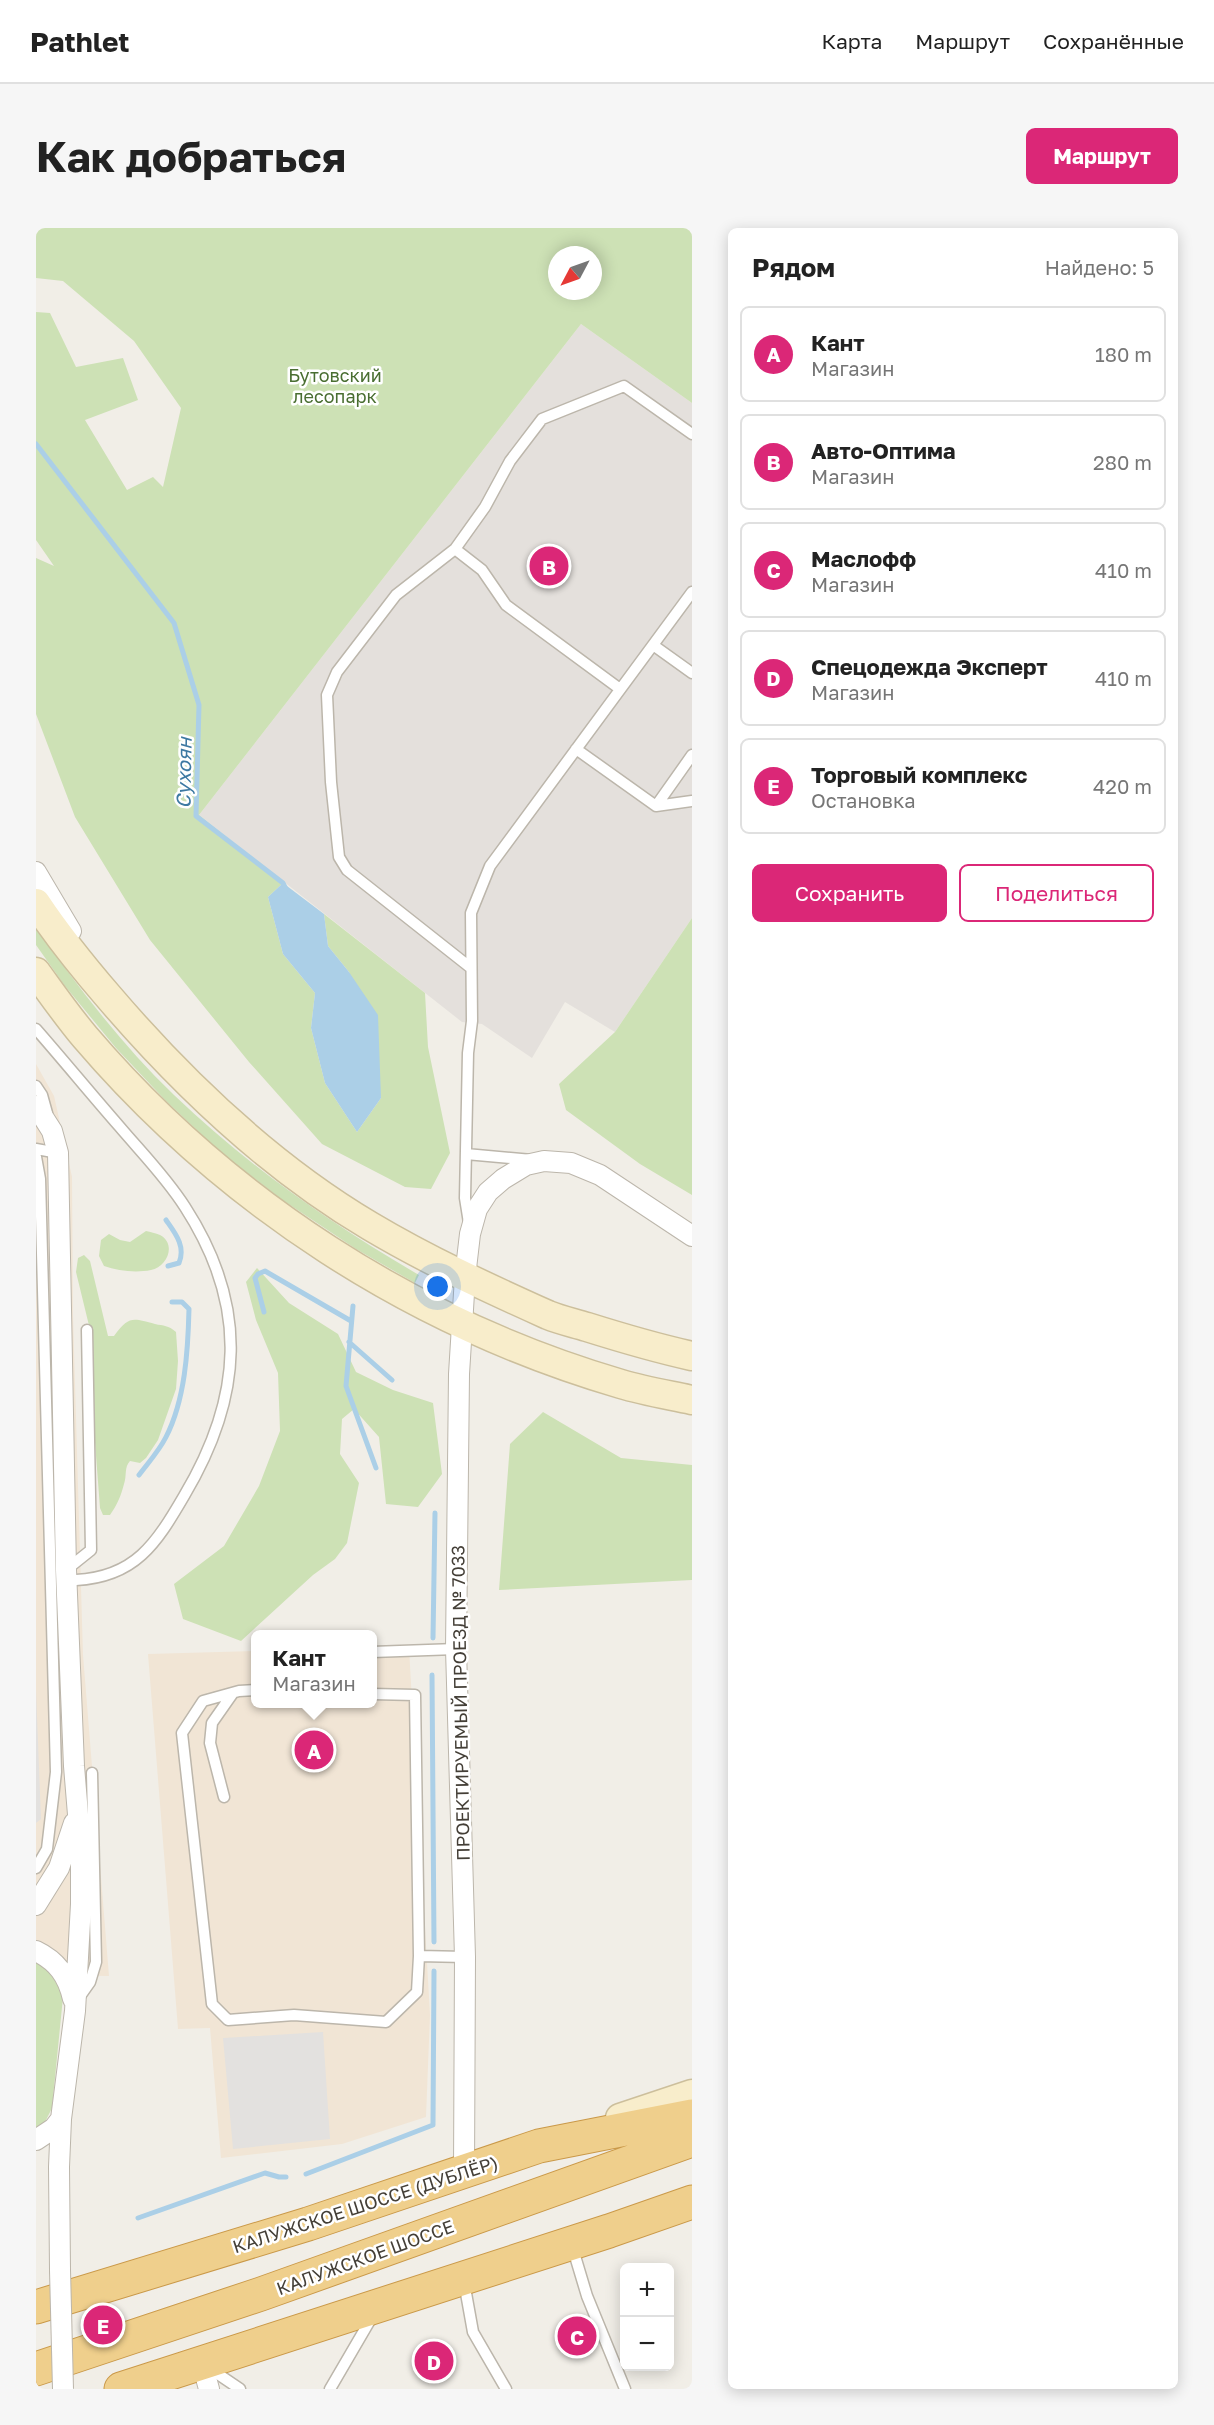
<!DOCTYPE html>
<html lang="ru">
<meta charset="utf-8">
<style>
:root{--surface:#fff;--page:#f6f6f6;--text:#222;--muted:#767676;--line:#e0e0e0;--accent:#db2777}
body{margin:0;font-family:"Golos Text",sans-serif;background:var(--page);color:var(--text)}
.controls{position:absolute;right:18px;bottom:18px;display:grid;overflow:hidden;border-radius:9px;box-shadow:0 3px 15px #0003}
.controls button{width:54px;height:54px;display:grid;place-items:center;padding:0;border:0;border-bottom:2px solid var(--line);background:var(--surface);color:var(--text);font:30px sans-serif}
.compass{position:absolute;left:512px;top:18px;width:54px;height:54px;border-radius:50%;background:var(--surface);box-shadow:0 3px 15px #0003;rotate:229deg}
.you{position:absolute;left:402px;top:1059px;width:21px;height:21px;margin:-15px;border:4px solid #fff;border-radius:50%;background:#1a73e8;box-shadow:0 0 0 9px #1a73e833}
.badge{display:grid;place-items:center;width:39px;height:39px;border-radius:50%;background:var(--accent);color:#fff;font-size:20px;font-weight:700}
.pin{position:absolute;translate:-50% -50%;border:3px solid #fff;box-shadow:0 2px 6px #0006}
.popup{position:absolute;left:215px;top:1402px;width:126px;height:78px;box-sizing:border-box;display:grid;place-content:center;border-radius:9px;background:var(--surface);filter:drop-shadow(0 2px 4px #0005);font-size:20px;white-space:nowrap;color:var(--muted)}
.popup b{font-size:22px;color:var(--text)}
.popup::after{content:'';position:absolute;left:50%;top:100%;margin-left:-12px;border:12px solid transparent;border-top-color:var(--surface)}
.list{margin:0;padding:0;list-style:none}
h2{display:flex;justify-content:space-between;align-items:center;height:78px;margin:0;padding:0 24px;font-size:26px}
h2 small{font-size:20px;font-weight:400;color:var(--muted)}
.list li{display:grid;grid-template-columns:39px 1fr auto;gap:18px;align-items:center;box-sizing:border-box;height:96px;margin:0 12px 12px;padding:0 12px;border:2px solid var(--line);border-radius:9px}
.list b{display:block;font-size:22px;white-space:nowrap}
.list p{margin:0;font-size:20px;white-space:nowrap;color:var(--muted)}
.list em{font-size:20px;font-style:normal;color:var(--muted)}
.actions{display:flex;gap:12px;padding:18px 24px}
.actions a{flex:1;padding:14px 0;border:2px solid var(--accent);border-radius:9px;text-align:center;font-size:21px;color:var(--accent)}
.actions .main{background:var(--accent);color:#fff}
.map{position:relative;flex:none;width:656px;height:2161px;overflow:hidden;border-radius:9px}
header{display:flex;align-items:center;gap:36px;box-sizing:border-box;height:84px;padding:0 30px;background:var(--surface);border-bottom:2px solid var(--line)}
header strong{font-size:28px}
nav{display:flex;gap:33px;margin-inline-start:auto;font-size:21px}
.intro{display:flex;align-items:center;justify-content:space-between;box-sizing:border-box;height:144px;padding:0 36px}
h1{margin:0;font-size:42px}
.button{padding:15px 27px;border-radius:9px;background:var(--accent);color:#fff;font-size:21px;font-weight:700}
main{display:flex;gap:36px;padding:0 36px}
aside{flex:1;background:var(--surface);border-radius:9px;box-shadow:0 3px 15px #0003}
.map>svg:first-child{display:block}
.commercial{fill:#f1e5d5}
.industrial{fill:#e4e0dc}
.green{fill:#cde1b5;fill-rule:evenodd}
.parking{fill:#e3e1df}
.water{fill:#abcfe7}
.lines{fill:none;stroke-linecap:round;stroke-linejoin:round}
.stream{stroke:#abcfe7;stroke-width:5}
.service-casing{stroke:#bcb6ab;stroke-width:13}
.minor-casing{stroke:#bcb6ab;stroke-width:22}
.secondary-casing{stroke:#ccbf9c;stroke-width:31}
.trunk-casing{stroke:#ca9949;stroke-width:35}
.service{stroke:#fff;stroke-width:10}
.minor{stroke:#fff;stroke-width:20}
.secondary{stroke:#f8edcb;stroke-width:28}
.trunk{stroke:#efcf8c;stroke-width:33}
.minor-bridge-casing{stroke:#bcb6ab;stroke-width:22;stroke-linecap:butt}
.minor-bridge{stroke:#fff;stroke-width:20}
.labels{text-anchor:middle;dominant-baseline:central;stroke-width:5;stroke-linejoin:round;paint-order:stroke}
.park-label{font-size:18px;fill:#496e31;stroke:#fff}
.street-label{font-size:18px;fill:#443f37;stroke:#fff}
.water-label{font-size:20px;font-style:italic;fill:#3d79a2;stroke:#fff}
</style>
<header>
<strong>Pathlet</strong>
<nav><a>Карта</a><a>Маршрут</a><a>Сохранённые</a></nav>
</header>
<div class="intro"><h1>Как добраться</h1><a class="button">Маршрут</a></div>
<main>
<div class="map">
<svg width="656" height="2161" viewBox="0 0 656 2161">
<rect width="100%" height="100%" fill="#f1eee7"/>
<!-- commercial -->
<path class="commercial" d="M 0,836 L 18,868 L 36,949 L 37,1088 L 47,1427 L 73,1748 L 0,1747 Z
M 373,1420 L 394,1787 L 390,1889 L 306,1916 L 185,1930 L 174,1800 L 142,1801 L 112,1426 L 219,1423 L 220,1476 L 336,1476 L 337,1421 Z"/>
<!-- industrial -->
<path class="industrial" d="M 545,96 L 656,175 L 656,690 L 579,804 L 529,774 L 496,830 L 446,796 L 426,794 L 163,587 Z"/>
<!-- green -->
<path class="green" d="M 0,0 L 656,0 L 656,175 L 545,96 L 163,587 L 247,655 L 232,669 L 247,726 L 279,765 L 275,800 L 289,855 L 321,904 L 345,870 L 313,744 L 292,718 L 288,686 L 389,765 L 392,819 L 414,925 L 395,961 L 369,959 L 286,916 L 213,834 L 114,712 L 39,589 L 0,486 L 0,330 L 18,338 L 0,312 L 0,84 L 14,85 L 40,139 L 87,130 L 102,172 L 49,192 L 91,262 L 117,249 L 127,259 L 145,180 L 98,113 L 27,53 L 0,50 ZM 521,27 L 557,27 L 557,63 L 521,63 Z
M 656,690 L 656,967 L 604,936 L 530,882 L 523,856 L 579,804 Z
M 0,700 C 42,759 86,817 138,867 C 212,938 295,996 383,1047 L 379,1055 L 320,1021 L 245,971 L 183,923 L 130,873 L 80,820 L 29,758 L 0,717 Z
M 110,1003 C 114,1004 120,1005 124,1007 C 141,1016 131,1039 115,1042 C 100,1045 82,1043 68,1038 L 63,1028 L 65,1012 L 73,1006 L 84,1012 L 94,1014 Z
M 48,1027 L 54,1033 L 72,1108 L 78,1108 C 93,1088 96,1090 119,1096 C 128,1098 132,1097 140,1104 L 142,1133 L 140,1161 L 122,1212 L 110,1230 L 104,1235 L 94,1233 C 88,1239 91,1248 88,1256 C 85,1268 81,1277 74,1287 L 67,1287 L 64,1280 L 55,1162 L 57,1114 L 40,1044 L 42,1030 Z
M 221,1040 L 253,1075 L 302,1106 L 320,1144 L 357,1162 L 397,1175 L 406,1246 L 382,1279 L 350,1276 L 343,1209 L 318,1181 L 306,1191 L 304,1226 L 323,1255 L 311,1315 L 299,1331 L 277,1347 L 205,1413 L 147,1391 L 138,1356 L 188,1318 L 223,1258 L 244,1203 L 242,1145 L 220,1092 L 210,1054 Z
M 507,1184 L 585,1230 L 656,1237 L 656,1352 L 463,1362 L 474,1216 Z
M 0,1732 L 20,1746 L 27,1769 L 16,1880 L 9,1894 L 0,1899 Z"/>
<!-- parking -->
<path class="parking" d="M 0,1462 L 5,1591 L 0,1595 Z
M 287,1804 L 294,1911 L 197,1921 L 187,1810 Z"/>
<!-- water -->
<path class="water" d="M 247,655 L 288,686 L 292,718 L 313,744 L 342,787 L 345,870 L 321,904 L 289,855 L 275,800 L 279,765 L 247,726 L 232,669 Z"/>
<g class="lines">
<!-- stream -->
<path class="stream" d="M 0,216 L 138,395 L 163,477 L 160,588 L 247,655 L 250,661
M 130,992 C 139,1005 150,1018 143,1035 L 132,1038
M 317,1078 L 310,1158 L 340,1240
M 228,1084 L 219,1050 L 222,1046 L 229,1043 L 315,1093
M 313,1114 L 356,1152
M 103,1247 C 112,1235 123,1223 130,1209 C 149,1172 152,1123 153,1081 L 146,1074 L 136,1074
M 397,1410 L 399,1285
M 396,1447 L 398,1714
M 270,1946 L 397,1897 L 398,1743
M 102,1990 L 229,1945 L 243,1949 L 250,1949"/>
<defs>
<path id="service" d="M 419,321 L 449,279 L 474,233 L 506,191 L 588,158 L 656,206
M 617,417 L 656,445
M 540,521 L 620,578 L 656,527
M 620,578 L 656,573
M 435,740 L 311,642 L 303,629 L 295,554 L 291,467 L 301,444 L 360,367 L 419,321 L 446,342 L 470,377 L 584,461
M 0,801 C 28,833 55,866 83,898 C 105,924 130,949 149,979 C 213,1078 207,1169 148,1268 C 120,1316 99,1349 40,1352
M 0,858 L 6,867 L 11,885
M 0,921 L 22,925
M 430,926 L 496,932
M 0,929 L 4,951 L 20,1544 L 11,1621 L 0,1640
M 433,995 L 429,970 L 432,825 L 436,793 L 435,685 L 454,638 L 656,364
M 30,1342 L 55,1322 L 51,1102
M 336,1424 L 420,1421
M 220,1462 L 203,1463 L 167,1473 L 146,1505 L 176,1776 L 192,1792 L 258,1787 L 350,1794 L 381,1764 L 383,1728 L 379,1467 L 336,1466
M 188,1569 L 174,1515 L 176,1495 L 197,1465
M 383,1728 L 429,1729
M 42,1771 L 54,1754 L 60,1734 L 56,1545
M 536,2018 L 551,2068 L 589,2161
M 428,2054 L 437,2104 L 470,2161
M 173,2140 L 204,2161
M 294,2161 L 336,2089"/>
<path id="minor" d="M 0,644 L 35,703
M 0,878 L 16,903 L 22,925 L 30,1342 L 38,1538 L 45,1623 L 45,1676 L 39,1783 L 25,1891 L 23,1939 L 24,2042
M 0,1677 L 23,1640 L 38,1595
M 0,1723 C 21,1733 32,1748 37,1771
M 0,1912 L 18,1900 L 25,1891
M 428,1944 L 429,1729 L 420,1421 L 423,1146 L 429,1049 L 434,1006 L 441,981 L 452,964 L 467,951 L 490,937 L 508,933 L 535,935 L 564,947 L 656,1008
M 166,2135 L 173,2161"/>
<path id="secondary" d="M 0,675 C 22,708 47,739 72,768 C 148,857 233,938 334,998 C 391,1032 452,1060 512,1087 C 524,1092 538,1095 551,1099 C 586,1110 620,1120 656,1128
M 0,744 C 16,766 32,789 49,809 C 190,974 377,1095 585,1156 C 608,1163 633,1167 656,1172
M 584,1890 L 656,1866"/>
<path id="trunk" d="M 0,2079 L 272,1996 L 503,1918 L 656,1888
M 0,2141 L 225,2066 L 656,1912
M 85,2161 L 573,2003 L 656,1974"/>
</defs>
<!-- service casing -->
<use href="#service" class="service-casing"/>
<!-- minor casing -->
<use href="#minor" class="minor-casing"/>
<!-- secondary casing -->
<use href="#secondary" class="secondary-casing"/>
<!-- trunk casing -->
<use href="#trunk" class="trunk-casing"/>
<!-- service -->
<use href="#service" class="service"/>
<!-- minor -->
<use href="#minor" class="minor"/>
<!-- secondary -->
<use href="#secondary" class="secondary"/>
<!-- trunk -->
<use href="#trunk" class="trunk"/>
<defs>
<path id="minor-bridge" d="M 24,2042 L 27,2161"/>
</defs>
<!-- minor-bridge casing -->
<use href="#minor-bridge" class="minor-bridge-casing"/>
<!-- minor-bridge -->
<use href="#minor-bridge" class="minor-bridge"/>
</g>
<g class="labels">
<!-- park labels -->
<g class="park-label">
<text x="299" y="147">Бутовский<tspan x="299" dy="21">лесопарк</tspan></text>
</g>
<!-- street labels -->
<g class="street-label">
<text transform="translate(424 1475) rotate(-91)">ПРОЕКТИРУЕМЫЙ ПРОЕЗД № 7033</text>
<text transform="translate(329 1976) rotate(-18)">КАЛУЖСКОЕ ШОССЕ (ДУБЛЁР)</text>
<text transform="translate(329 2029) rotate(-20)">КАЛУЖСКОЕ ШОССЕ</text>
</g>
<!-- water labels -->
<g class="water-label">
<text transform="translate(147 545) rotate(-89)">Сухоян</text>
</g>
</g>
</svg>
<div class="controls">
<button>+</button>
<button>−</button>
</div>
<svg class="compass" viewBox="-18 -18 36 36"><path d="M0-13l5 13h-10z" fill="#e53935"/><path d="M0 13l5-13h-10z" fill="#767676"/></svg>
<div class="you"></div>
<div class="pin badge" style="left:278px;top:1522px">A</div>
<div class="popup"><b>Кант</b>Магазин</div>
<div class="pin badge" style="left:513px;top:338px">B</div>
<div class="pin badge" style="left:541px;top:2108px">C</div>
<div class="pin badge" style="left:398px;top:2133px">D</div>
<div class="pin badge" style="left:67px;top:2097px">E</div>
</div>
<aside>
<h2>Рядом<small>Найдено: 5</small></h2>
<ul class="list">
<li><span class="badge">A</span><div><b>Кант</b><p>Магазин</p></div><em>180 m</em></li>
<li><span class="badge">B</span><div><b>Авто-Оптима</b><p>Магазин</p></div><em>280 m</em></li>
<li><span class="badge">C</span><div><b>Маслофф</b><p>Магазин</p></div><em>410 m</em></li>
<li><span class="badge">D</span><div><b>Спецодежда Эксперт</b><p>Магазин</p></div><em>410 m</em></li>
<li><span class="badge">E</span><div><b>Торговый комплекс</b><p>Остановка</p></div><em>420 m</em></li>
</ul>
<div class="actions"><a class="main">Сохранить</a><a>Поделиться</a></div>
</aside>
</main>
